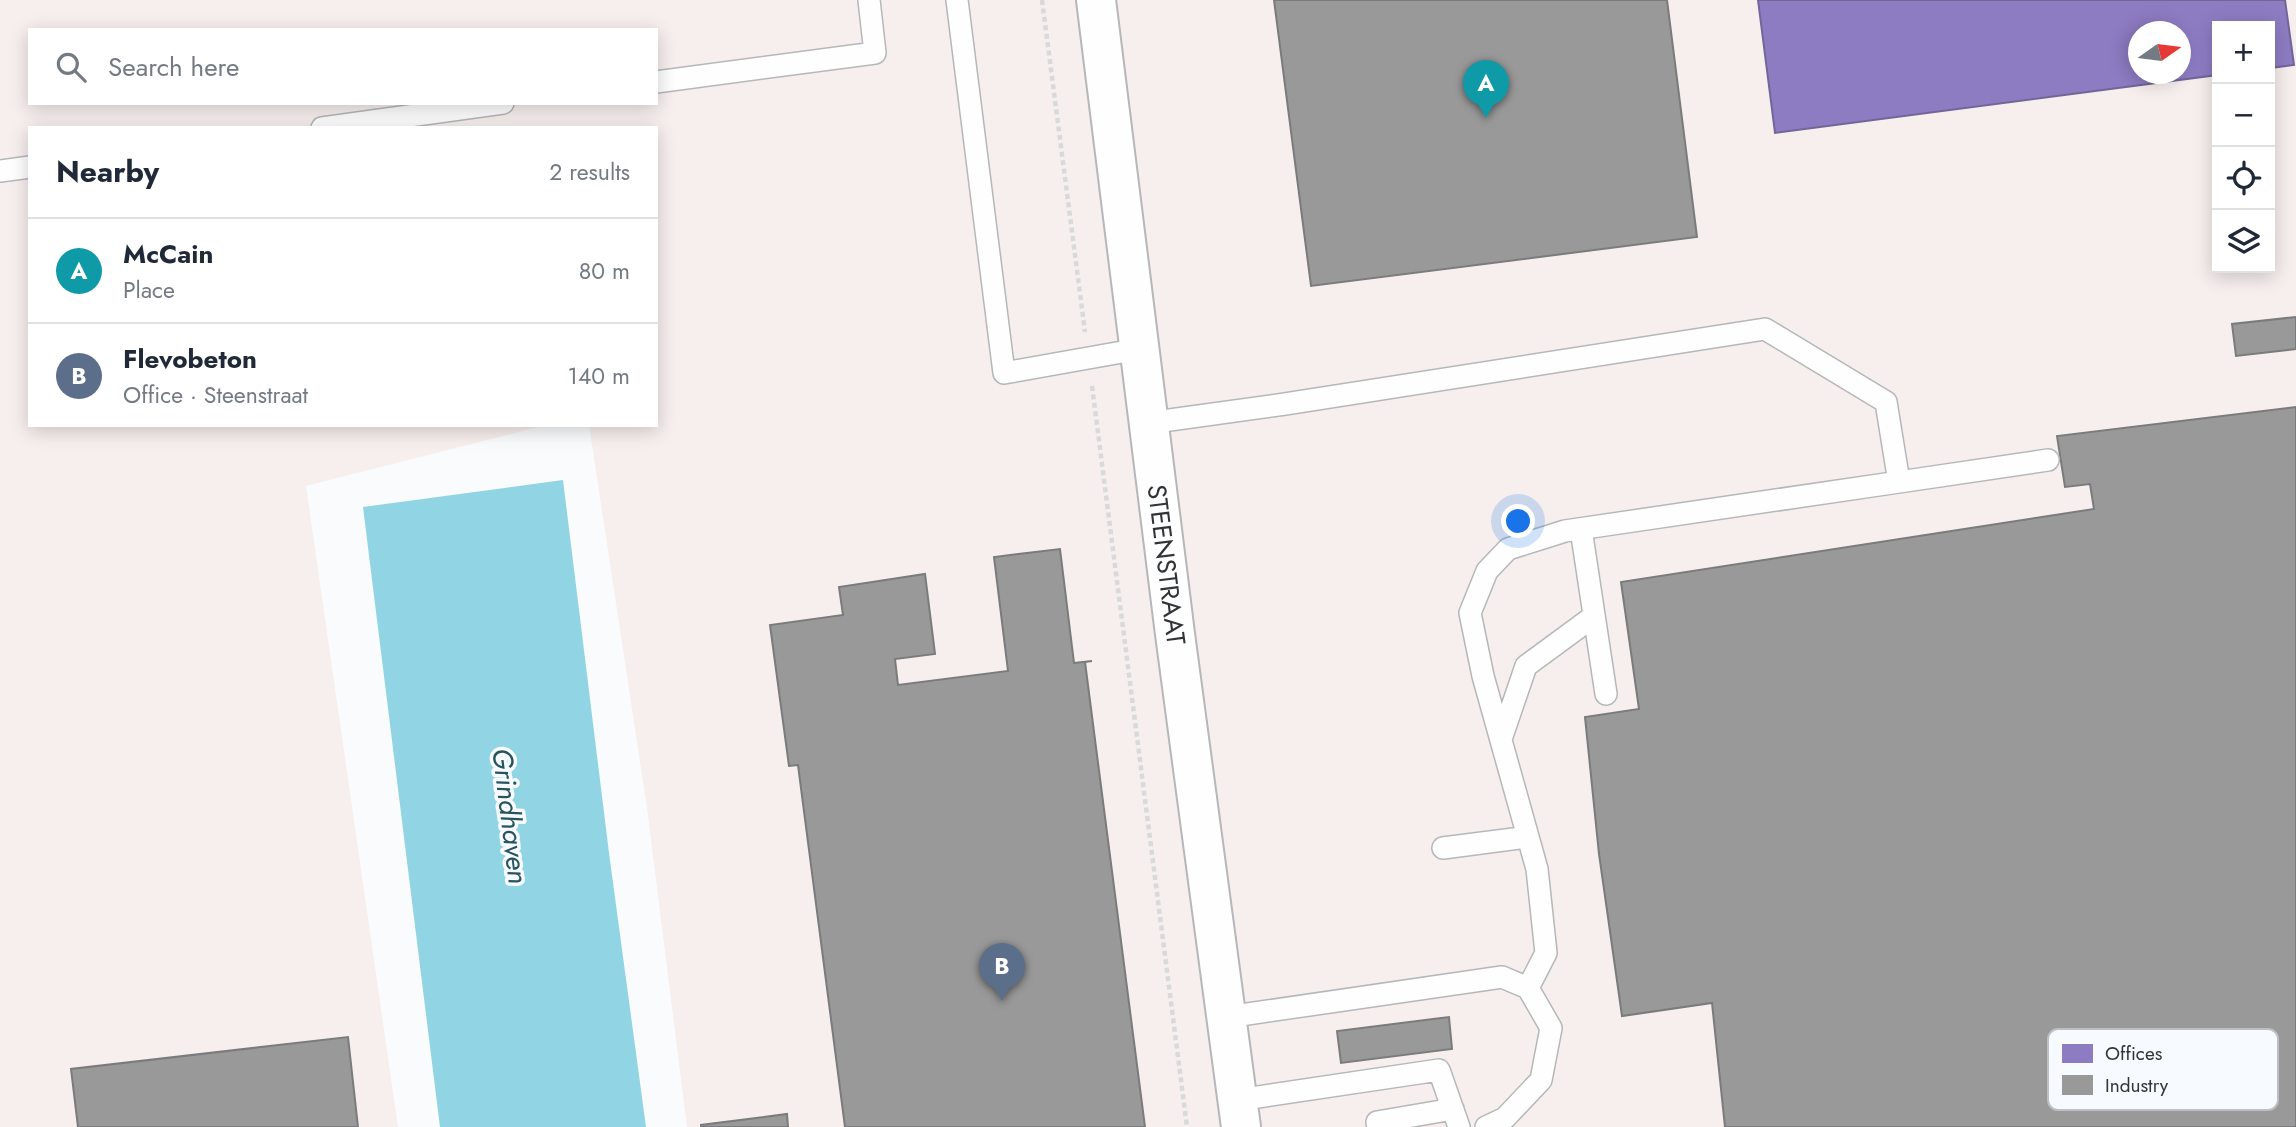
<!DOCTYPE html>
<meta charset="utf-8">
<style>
:root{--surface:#fff;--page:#f6f6f7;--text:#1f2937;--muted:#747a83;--line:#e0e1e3;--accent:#777a7c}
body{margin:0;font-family:Jost,sans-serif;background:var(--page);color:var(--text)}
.controls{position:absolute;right:21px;top:21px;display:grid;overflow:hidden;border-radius:0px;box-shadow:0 4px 18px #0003}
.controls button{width:63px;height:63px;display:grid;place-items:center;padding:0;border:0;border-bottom:2px solid var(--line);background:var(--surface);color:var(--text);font:35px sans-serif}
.compass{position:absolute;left:2128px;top:21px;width:63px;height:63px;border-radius:50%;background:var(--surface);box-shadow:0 4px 18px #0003;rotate:76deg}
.you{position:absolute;left:1519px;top:522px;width:24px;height:24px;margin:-18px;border:5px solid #fff;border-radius:50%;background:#1a73e8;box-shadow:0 0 0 10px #1a73e833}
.badge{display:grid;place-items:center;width:46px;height:46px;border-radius:50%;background:var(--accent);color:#fff;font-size:23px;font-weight:700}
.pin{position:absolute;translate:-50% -58px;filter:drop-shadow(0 2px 4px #0008)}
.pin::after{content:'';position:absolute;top:37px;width:24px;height:21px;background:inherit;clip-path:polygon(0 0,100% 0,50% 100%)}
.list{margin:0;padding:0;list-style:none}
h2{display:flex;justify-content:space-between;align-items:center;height:91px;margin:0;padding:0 28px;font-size:30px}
h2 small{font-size:23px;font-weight:400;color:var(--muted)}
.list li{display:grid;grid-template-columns:46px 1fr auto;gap:21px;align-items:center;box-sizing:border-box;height:105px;padding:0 28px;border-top:2px solid var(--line)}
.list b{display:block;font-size:26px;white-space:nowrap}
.list p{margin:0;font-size:23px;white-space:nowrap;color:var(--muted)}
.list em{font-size:23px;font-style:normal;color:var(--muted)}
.icon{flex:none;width:38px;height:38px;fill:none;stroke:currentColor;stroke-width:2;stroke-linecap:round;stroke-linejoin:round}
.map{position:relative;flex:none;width:2296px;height:1127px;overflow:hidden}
.search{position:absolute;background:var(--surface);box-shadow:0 4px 18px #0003;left:28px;top:28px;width:630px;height:77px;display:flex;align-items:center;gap:18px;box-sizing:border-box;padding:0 24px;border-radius:0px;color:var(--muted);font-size:26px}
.panel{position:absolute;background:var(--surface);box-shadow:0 4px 18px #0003;left:28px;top:126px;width:630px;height:301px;border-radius:0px}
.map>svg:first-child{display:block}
.industrial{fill:#f7efed;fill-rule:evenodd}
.water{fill:#91d5e4}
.offices{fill:#8e7cc3;stroke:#726699;stroke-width:2;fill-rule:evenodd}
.industry{fill:#999;stroke:#7a7b7c;stroke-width:2}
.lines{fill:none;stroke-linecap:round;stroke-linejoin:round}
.service-casing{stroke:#b5b7b9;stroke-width:24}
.tertiary-casing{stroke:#b5b7b9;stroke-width:42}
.path{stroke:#d8d9db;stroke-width:4.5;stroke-dasharray:5 3.5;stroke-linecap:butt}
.service{stroke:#fefeff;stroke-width:21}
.tertiary{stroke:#fefeff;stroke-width:38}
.labels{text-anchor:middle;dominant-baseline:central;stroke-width:7;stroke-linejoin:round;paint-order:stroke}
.street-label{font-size:26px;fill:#313437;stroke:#f7fbff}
.water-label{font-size:28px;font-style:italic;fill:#27535c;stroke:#f7fbff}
.key{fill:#f7fbff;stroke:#bcbfc3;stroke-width:2}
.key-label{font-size:19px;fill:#313437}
</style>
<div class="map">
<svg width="2296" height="1127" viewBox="0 0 2296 1127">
<rect width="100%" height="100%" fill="#f9fbfd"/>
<!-- industrial -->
<path class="industrial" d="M 0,0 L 2296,0 L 2296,1127 L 687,1127 L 647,808 L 589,425 L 656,425 L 656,128 L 30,128 L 30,425 L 546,425 L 306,486 L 398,1127 L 0,1127 ZM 2217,26 L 2270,26 L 2270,268 L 2217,268 ZM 30,30 L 656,30 L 656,103 L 30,103 ZM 2138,32 L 2180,32 L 2180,74 L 2138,74 Z"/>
<!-- water -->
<path class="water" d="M 563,480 L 609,853 L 646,1127 L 440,1127 L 363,507 Z"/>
<!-- offices -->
<path class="offices" d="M 1758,0 L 2285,0 L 2294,65 L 2270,68 L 2270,26 L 2217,26 L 2217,75 L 1775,133 ZM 2138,32 L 2180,32 L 2180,74 L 2138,74 Z"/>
<!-- industry -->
<path class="industry" d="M 1274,0 L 1667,0 L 1697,237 L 1311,286 Z
M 2296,317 L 2296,349 L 2236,356 L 2232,324 Z
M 2296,407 L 2296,1127 L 1725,1127 L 1712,1003 L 1622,1016 L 1599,854 L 1585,717 L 1639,709 L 1621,582 L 2094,509 L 2090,484 L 2065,487 L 2057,436 Z
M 1060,549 L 1074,663 L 1092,661 L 1085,662 L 1145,1127 L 845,1127 L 798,765 L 789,766 L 770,625 L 843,615 L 839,587 L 925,574 L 935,654 L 895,659 L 898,685 L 1008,671 L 994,557 Z
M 1449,1017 L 1452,1049 L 1341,1063 L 1337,1031 Z
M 348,1037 L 358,1127 L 78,1127 L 71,1069 Z
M 787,1114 L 788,1127 L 701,1127 L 701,1125 Z"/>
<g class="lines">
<defs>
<path id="service" d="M 957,0 L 1004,373 L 1139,349
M 656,82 L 875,53 L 869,0
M 322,128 L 503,103
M 0,171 L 30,167
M 1148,423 L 1285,404 L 1765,329 L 1886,402 L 1899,482 L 2048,460
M 1581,529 L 1606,694
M 1501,739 L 1526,666 L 1594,616
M 1443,848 L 1528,837
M 1528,988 L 1546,953 L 1537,869 L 1483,676 L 1470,613 L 1487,571 L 1508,549 L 1565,531 L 1899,482
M 1227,1017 L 1502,977 L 1528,988 L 1551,1028 L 1541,1080 L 1505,1118 L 1486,1127
M 1238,1100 L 1439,1070 L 1459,1127
M 1378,1127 L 1377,1122 L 1453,1109"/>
<g id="tertiary">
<path id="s1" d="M 1096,0 L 1175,634 L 1241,1127"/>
</g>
</defs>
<!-- service casing -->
<use href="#service" class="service-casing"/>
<!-- tertiary casing -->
<use href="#tertiary" class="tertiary-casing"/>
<!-- path -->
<path class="path" d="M 1042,0 L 1085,332
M 1092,386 L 1187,1127"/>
<!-- service -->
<use href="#service" class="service"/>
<!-- tertiary -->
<use href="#tertiary" class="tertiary"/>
</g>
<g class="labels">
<!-- street labels -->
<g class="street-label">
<text stroke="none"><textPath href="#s1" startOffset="569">STEENSTRAAT</textPath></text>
</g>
<!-- water labels -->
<g class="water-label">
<text transform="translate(510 816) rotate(83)">Grindhaven</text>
</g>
</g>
<!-- legend -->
<rect x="2048" y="1029" width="230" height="81" rx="10" class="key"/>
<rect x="2062" y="1044" width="31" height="19" fill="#8e7cc3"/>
<rect x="2062" y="1075" width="31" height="20" fill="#999"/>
<g class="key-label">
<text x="2105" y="1060">Offices</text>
<text x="2105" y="1092">Industry</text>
</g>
</svg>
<div class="controls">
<button>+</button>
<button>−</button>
<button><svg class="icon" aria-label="locate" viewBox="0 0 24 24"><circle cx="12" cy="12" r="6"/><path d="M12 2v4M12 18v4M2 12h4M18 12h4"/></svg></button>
<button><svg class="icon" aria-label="layers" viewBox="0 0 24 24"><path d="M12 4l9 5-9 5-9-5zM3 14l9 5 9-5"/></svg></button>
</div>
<svg class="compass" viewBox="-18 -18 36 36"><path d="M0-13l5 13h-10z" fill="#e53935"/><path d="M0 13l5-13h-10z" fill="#747a83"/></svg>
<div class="you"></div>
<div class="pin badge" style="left:1486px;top:118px;background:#0f9aa8">A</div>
<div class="pin badge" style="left:1002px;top:1001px;background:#5c6f8a">B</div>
<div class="search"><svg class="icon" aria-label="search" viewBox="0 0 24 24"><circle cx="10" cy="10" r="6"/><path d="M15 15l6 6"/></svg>Search here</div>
<section class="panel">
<h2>Nearby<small>2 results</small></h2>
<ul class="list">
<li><span class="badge" style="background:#0f9aa8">A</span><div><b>McCain</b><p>Place</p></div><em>80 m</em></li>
<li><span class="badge" style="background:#5c6f8a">B</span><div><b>Flevobeton</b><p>Office · Steenstraat</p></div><em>140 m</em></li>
</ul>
</section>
</div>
